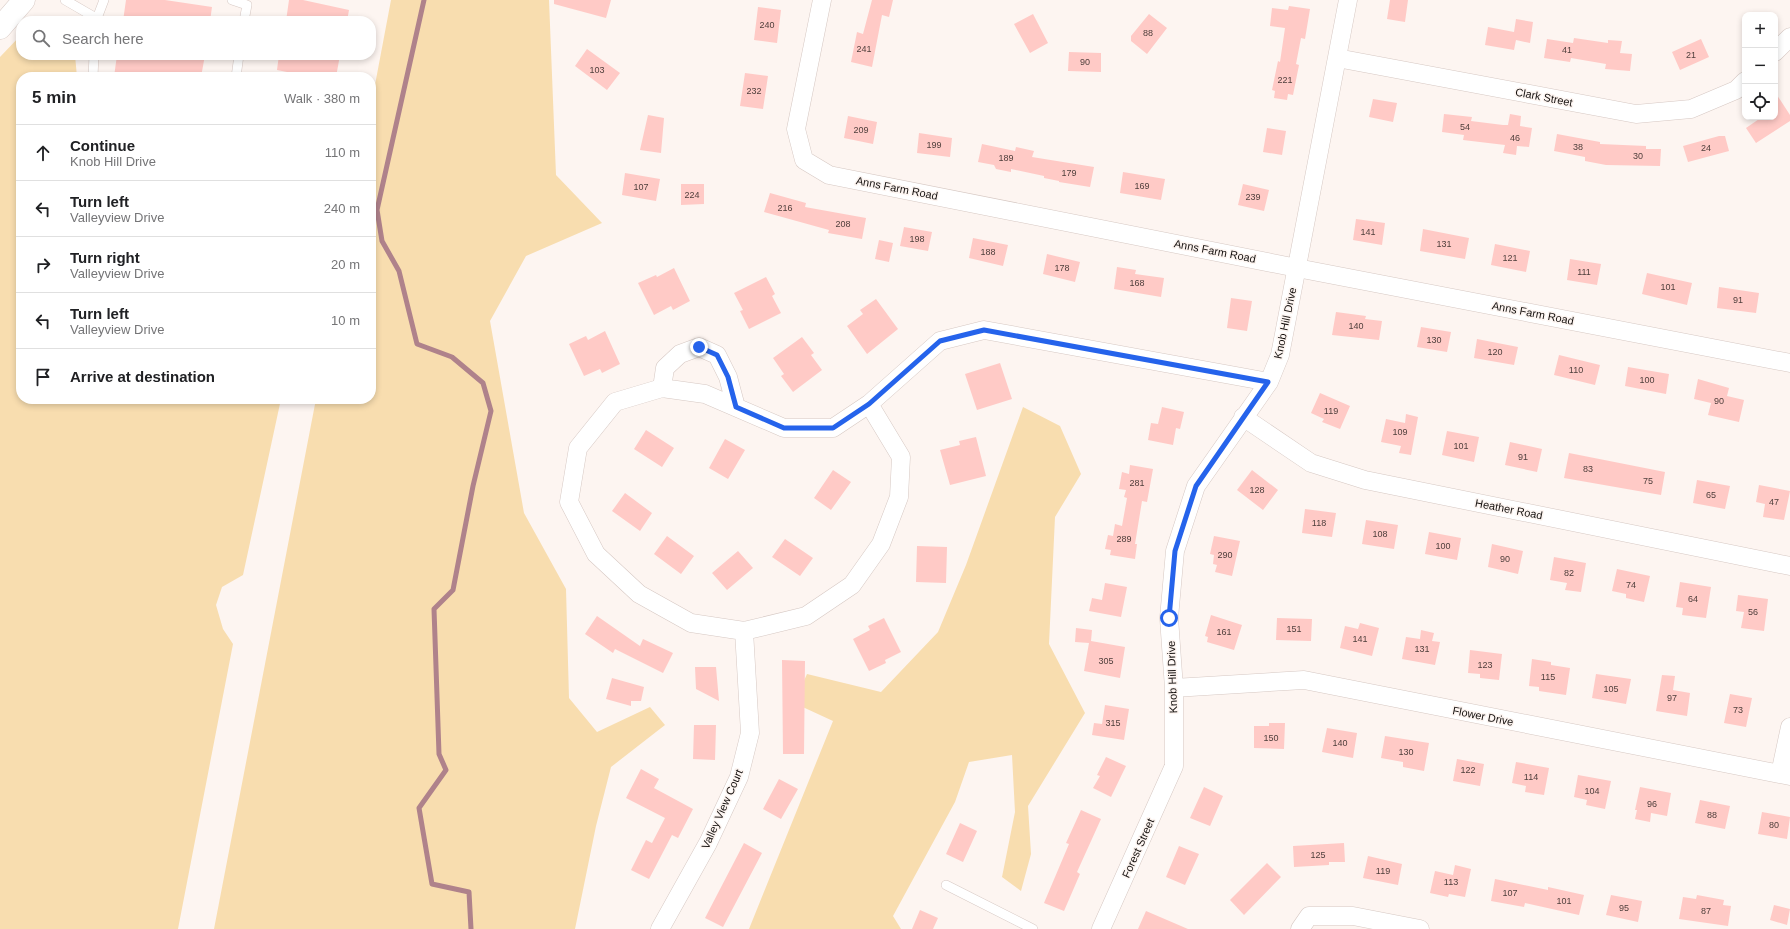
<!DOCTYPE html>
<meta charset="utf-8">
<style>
:root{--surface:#fff;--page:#f2f2f2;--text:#202124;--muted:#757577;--line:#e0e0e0}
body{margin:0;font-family:Arial,sans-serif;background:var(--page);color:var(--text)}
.controls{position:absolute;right:12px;top:12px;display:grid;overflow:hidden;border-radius:8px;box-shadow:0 2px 6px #0003}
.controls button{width:36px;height:36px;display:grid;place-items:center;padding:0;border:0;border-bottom:1px solid var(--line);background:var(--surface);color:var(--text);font:20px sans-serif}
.stop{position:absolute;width:12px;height:12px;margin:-9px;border:3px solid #2563eb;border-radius:50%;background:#fff}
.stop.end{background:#2563eb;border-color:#fff;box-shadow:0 1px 4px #0008}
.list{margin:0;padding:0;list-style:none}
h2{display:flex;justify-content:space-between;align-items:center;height:52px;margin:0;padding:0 16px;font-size:17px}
h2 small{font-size:13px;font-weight:400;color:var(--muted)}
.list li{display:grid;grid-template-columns:26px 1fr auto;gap:12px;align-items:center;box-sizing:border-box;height:56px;padding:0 16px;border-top:1px solid var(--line)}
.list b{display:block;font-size:15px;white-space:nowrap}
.list p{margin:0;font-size:13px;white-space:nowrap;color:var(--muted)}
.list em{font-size:13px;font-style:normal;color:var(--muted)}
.icon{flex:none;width:22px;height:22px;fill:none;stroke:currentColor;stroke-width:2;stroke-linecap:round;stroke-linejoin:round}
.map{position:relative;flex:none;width:1790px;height:929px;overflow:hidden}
.search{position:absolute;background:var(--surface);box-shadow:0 2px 6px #0003;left:16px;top:16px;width:360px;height:44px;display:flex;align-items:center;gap:10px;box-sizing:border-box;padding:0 14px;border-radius:16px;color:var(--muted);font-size:15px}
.panel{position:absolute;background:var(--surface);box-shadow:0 2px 6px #0003;left:16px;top:72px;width:360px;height:332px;border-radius:16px}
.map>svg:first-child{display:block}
.green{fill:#f8ddaf}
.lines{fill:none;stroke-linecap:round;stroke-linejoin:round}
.stream{stroke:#af828b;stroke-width:5}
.building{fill:#ffcac6}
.service-casing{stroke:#d6c8c3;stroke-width:10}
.minor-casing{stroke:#d6c8c3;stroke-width:19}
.secondary-casing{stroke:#d6c8c3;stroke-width:23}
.service{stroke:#fff;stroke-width:9}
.minor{stroke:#fff;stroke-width:18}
.secondary{stroke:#fff;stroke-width:22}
.route{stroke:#2563eb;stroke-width:5}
.labels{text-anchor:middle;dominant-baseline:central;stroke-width:3;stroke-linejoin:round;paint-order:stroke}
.number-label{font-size:9px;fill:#4e3e3b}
.street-label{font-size:11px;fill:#130f0d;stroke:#fdf5f1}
</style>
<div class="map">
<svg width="1790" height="929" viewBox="0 0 1790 929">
<rect width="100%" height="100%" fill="#fdf5f1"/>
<!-- green -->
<path class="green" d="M 391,0 L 549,0 L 556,175 L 602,223 L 526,256 L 490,321 L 524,513 L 566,589 L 569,698 L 597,732 L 650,707 L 665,725 L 611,767 L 596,826 L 575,929 L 214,929 L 316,399 L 371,399 L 371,106 Z
M 21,35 L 21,55 L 75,55 L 77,77 L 21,77 L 21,399 L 281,399 L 243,575 L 222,587 L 216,605 L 223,629 L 233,644 L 178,929 L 0,929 L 0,57 Z
M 1023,407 L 1060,426 L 1081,474 L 1055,517 L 1049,644 L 1085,713 L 1028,806 L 1031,854 L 1021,891 L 1002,877 L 1015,812 L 1012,755 L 969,762 L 955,802 L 893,916 L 901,929 L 749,929 L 833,721 L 794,703 L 807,674 L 881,692 L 938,632 L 966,565 Z"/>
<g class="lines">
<!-- stream -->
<path class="stream" d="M 424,0 L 377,210 L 382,241 L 399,271 L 417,344 L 452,357 L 483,383 L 491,411 L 473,486 L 453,590 L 434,609 L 439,754 L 446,770 L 419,808 L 432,884 L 469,892 L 471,929"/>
</g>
<!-- building -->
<path class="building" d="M 126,0 L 165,0 L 212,7 L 210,21 L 123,21 Z
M 289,0 L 303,0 L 349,10 L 347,21 L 286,21 Z
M 554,0 L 611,0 L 606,18 L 554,4 Z
M 872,0 L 893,0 L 889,17 L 882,15 L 872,67 L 851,62 L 857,32 L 863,34 Z
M 1390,0 L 1408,0 L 1405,22 L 1387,19 Z
M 1289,6 L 1310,9 L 1305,39 L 1301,38 L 1296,64 L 1299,65 L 1293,95 L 1288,94 L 1287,100 L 1274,98 L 1275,91 L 1272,90 L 1278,61 L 1280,62 L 1285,28 L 1270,26 L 1272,8 L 1288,10 Z
M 758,7 L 781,10 L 777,43 L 754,40 Z
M 1033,14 L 1048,43 L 1030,53 L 1014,24 Z
M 1149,14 L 1167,28 L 1147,54 L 1131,41 L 1131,36 Z
M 1516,19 L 1533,22 L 1530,43 L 1516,40 L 1514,50 L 1485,45 L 1488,27 L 1514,32 Z
M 1574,38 L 1608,43 L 1608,40 L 1622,41 L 1620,53 L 1632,54 L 1630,71 L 1605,69 L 1606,64 L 1571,58 L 1570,62 L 1544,58 L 1547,39 L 1573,43 Z
M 1701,39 L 1709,57 L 1680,70 L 1672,52 Z
M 587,49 L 620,73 L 607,90 L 575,66 Z
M 1069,52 L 1101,53 L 1101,72 L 1068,71 Z
M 117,55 L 205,55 L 201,77 L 114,77 Z
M 279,55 L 340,55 L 336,77 L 312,77 L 277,70 Z
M 745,73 L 768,76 L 763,109 L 740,106 Z
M 1775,92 L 1790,115 L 1790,121 L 1756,143 L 1746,128 L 1762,117 L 1775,117 Z
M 1373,99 L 1397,103 L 1393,122 L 1369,117 Z
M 1444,114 L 1472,117 L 1471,121 L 1503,125 L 1508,125 L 1510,114 L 1521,116 L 1520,126 L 1532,128 L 1529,147 L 1517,146 L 1516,155 L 1503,153 L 1505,145 L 1463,140 L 1464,135 L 1442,132 Z
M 648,115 L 664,118 L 661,153 L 640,150 Z
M 848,116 L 877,122 L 873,144 L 844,138 Z
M 1267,128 L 1286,131 L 1282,155 L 1263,152 Z
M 919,133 L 952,138 L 950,157 L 917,153 Z
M 1557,134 L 1600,142 L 1600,144 L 1646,146 L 1646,149 L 1661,149 L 1660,166 L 1606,165 L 1585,161 L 1585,157 L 1554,151 Z
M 1719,136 L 1725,136 L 1729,151 L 1688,162 L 1683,146 Z
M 982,144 L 1015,151 L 1016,147 L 1034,151 L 1032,157 L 1094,167 L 1090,187 L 1059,182 L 1059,181 L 1044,178 L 1044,176 L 1011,169 L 1011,172 L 996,169 L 994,165 L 978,162 Z
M 1123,172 L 1165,179 L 1161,200 L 1120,193 Z
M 625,173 L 660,179 L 656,201 L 622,195 Z
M 681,184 L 704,184 L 704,204 L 681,205 Z
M 1243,184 L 1269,190 L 1264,211 L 1238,205 Z
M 770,193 L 806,203 L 805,207 L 866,218 L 862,239 L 828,233 L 829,230 L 764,212 Z
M 1356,219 L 1385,223 L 1382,245 L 1353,240 Z
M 904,227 L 932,232 L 928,251 L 900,246 Z
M 1423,229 L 1469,238 L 1465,259 L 1420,251 Z
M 973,238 L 1008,245 L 1003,266 L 969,258 Z
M 879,240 L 893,243 L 889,262 L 875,259 Z
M 1495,244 L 1530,251 L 1526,272 L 1491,265 Z
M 1047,254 L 1080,262 L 1075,282 L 1043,274 Z
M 1570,259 L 1601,264 L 1597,285 L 1567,280 Z
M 1117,267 L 1136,270 L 1135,274 L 1164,278 L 1161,297 L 1114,289 Z
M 674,268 L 690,301 L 673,310 L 671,306 L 654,315 L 638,283 L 656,275 L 657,277 Z
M 1647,273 L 1692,283 L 1687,305 L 1642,294 Z
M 766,277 L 775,294 L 772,296 L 781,313 L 749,329 L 740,311 L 743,310 L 734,293 Z
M 1719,287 L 1759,293 L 1756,313 L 1717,308 Z
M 1231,298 L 1252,301 L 1247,331 L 1227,328 Z
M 876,299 L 898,329 L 867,354 L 847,326 L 863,314 L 860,310 Z
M 1336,312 L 1366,316 L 1365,319 L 1382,321 L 1379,340 L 1332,335 Z
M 1421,327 L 1451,332 L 1447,352 L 1417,347 Z
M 605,331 L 620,364 L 602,373 L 600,369 L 584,376 L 569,344 L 586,336 L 588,340 Z
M 802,337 L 814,353 L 811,355 L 822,370 L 793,392 L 781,376 L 784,374 L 773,358 Z
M 1477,339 L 1518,347 L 1514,365 L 1474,358 Z
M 1559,355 L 1600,365 L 1595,385 L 1554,375 Z
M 1000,363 L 1012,399 L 977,410 L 965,374 Z
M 1628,367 L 1669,374 L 1666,394 L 1625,386 Z
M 1698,379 L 1729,388 L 1727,396 L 1744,400 L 1739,422 L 1708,415 L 1711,403 L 1694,399 Z
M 1320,393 L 1350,406 L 1340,429 L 1322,422 L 1324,419 L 1311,413 Z
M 1162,407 L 1184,412 L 1180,429 L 1176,428 L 1173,445 L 1148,440 L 1151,423 L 1158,424 Z
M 1406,414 L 1418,417 L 1411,455 L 1399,453 L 1401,446 L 1381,442 L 1386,419 L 1405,423 Z
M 646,430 L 674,448 L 662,467 L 634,449 Z
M 1447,431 L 1479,437 L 1474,462 L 1442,455 Z
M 976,437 L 986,476 L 950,485 L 940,450 L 960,445 L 959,441 Z
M 725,439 L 745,450 L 728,479 L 709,468 Z
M 1510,442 L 1542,449 L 1537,472 L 1505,465 Z
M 1569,453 L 1665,472 L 1661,495 L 1564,478 Z
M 1130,465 L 1153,469 L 1147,502 L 1142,501 L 1135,544 L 1137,544 L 1135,559 L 1110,555 L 1111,550 L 1105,549 L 1108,535 L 1113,536 L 1115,524 L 1122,526 L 1127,498 L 1124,497 L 1126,490 L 1119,489 L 1122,472 L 1129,474 Z
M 833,470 L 851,482 L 831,510 L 814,498 Z
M 1252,470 L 1278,490 L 1263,510 L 1237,490 Z
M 1697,480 L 1730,486 L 1725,509 L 1693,503 Z
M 1759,485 L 1790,491 L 1784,520 L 1763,517 L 1765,504 L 1756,502 Z
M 625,493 L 652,513 L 640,531 L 612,511 Z
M 1305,509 L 1336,513 L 1332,537 L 1302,533 Z
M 1366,520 L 1398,525 L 1394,549 L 1362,544 Z
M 1429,532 L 1461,538 L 1457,560 L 1425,554 Z
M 667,536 L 694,556 L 681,574 L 654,554 Z
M 1214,536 L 1240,541 L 1232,576 L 1215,572 L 1217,565 L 1213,564 L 1214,555 L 1210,554 Z
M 785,539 L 813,558 L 800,576 L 772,557 Z
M 1492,544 L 1523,551 L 1518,574 L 1488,567 Z
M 917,546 L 947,547 L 946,583 L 916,582 Z
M 738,551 L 753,568 L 727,590 L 712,573 Z
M 1554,557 L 1586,563 L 1581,592 L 1565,590 L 1567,583 L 1550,580 Z
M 1617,569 L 1650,576 L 1644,602 L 1626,598 L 1626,594 L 1612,591 Z
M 1680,582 L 1711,587 L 1706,618 L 1682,615 L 1683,608 L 1676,607 Z
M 1105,583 L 1127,587 L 1121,617 L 1089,611 L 1092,598 L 1102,600 Z
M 1738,595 L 1768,599 L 1764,631 L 1741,628 L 1744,612 L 1736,611 Z
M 1211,615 L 1242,625 L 1234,650 L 1207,642 L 1208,637 L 1205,636 Z
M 597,616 L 640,646 L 643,639 L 673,653 L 663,673 L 615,649 L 613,653 L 585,634 Z
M 884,618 L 901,652 L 885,660 L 886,663 L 869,671 L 853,639 L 870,630 L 868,626 Z
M 1277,618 L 1312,619 L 1311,641 L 1276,640 Z
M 1360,623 L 1379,628 L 1372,656 L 1340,648 L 1345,626 L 1358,629 Z
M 1076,628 L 1092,630 L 1091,641 L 1125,647 L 1120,678 L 1084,671 L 1089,643 L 1075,642 Z
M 1421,630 L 1434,633 L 1432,641 L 1440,642 L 1435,665 L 1402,659 L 1406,637 L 1420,639 Z
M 1470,650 L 1502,654 L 1499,680 L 1480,678 L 1480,674 L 1468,673 Z
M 1532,659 L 1551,662 L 1551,665 L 1570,668 L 1566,695 L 1539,691 L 1539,687 L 1529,686 Z
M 782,660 L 805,661 L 804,754 L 783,754 Z
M 695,667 L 716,667 L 719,701 L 696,689 Z
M 1596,674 L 1631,679 L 1626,704 L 1592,698 Z
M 1662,675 L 1675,676 L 1673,690 L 1690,693 L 1687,716 L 1656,711 Z
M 612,678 L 644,687 L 641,701 L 631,701 L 631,706 L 606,699 Z
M 1730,694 L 1752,698 L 1746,727 L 1724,723 Z
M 1105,705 L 1129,709 L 1124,740 L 1092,735 L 1094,723 L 1102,724 Z
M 1269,723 L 1285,723 L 1284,749 L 1254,748 L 1254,726 L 1269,726 Z
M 694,725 L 716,725 L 715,760 L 693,759 Z
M 1327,728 L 1357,733 L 1353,758 L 1322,752 Z
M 1385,736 L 1429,743 L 1424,771 L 1403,767 L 1403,762 L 1381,758 Z
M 1106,757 L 1126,766 L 1111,797 L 1093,788 L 1100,776 L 1097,775 Z
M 1457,759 L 1484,764 L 1480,786 L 1453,781 Z
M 1516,762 L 1549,768 L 1544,795 L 1525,792 L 1526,786 L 1512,783 Z
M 641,769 L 659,779 L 654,788 L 693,809 L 678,838 L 672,835 L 649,879 L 631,870 L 646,840 L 652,843 L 665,818 L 626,798 Z
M 1578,775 L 1611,781 L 1605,809 L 1586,805 L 1587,800 L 1574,797 Z
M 779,779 L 798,789 L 781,819 L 763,809 Z
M 1204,787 L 1223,796 L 1210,826 L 1190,818 Z
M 1640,787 L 1671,793 L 1667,816 L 1651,813 L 1650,822 L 1635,819 L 1637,810 L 1635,810 Z
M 1700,800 L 1730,806 L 1725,829 L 1695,823 Z
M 1081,810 L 1101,819 L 1077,872 L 1080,874 L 1064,911 L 1044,903 L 1069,844 L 1066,843 Z
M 1762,812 L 1790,817 L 1787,839 L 1758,834 Z
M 960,823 L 977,831 L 963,862 L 946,854 Z
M 744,843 L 762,853 L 723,927 L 705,918 Z
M 1344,843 L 1345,862 L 1329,862 L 1329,865 L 1294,867 L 1293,846 Z
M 1179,846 L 1199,854 L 1185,885 L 1166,877 Z
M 1368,856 L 1402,864 L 1398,885 L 1363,878 Z
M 1267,863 L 1281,877 L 1244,915 L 1230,900 Z
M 1455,865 L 1471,869 L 1465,897 L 1449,894 L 1448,897 L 1430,893 L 1435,871 L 1453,875 Z
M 1495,879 L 1548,890 L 1548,887 L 1584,895 L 1579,915 L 1525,903 L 1524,907 L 1491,901 Z
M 1611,895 L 1642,901 L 1638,922 L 1606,915 Z
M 1697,895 L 1724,900 L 1723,905 L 1731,906 L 1728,926 L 1679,919 L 1683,897 L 1696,899 Z
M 1774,905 L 1790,909 L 1787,925 L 1770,920 Z
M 920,910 L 938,918 L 933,929 L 912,929 Z
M 1146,911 L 1188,929 L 1138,929 Z"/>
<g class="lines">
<defs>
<path id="service" d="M 65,0 L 96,18
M 232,0 L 247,5 L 244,21
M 96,21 L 104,0
M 93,77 L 94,55
M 236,77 L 239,55
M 946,885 L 1033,929"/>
<path id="minor" d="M 822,0 L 796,129 L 804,160 L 829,175 L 1297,268 L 1790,363
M 1775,52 L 1790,37
M 1337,58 L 1636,114 L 1691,109 L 1736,90 L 1745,81
M 662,388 L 665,368 L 680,354 L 699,347 L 717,355 L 728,377 L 736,407
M 869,404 L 901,457 L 899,497 L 881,544 L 852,585 L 806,616 L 744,631 L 691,623 L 639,594 L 596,554 L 569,502 L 578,448 L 615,402 L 662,388 L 705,394 L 784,428 L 833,428 L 869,404 L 940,341 L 984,330 L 1269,382
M 1243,417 L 1311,463 L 1365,480 L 1790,566
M 1174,688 L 1304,680 L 1790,776
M 1780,774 L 1790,727
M 660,929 L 708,843 L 739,777 L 750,733 L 744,631
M 1101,929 L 1174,766 L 1174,688 L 1169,618 L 1175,551 L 1196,486 L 1269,382 L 1280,355 L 1348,0
M 1300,929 L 1309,916 L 1353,916 L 1420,929"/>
<path id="secondary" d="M 0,28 L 24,0"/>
</defs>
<!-- service casing -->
<use href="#service" class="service-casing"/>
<!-- minor casing -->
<use href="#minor" class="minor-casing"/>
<!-- secondary casing -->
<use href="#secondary" class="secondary-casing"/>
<!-- service -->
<use href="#service" class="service"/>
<!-- minor -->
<use href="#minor" class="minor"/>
<!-- secondary -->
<use href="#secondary" class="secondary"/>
</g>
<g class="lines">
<!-- route -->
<path class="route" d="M 699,347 L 717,355 L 728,377 L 736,407 L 784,428 L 833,428 L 869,404 L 940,341 L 984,330 L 1268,382 L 1196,486 L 1175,551 L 1169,618"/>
</g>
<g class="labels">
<!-- number labels -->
<g class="number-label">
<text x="767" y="25">240</text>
<text x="1148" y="33">88</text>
<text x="864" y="49">241</text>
<text x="1567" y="50">41</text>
<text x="1691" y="55">21</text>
<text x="1085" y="62">90</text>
<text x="597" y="70">103</text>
<text x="1285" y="80">221</text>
<text x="754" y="91">232</text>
<text x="1465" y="127">54</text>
<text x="861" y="130">209</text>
<text x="1515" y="138">46</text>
<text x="934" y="145">199</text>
<text x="1578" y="147">38</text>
<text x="1706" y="148">24</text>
<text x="1638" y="156">30</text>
<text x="1006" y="158">189</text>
<text x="1069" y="173">179</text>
<text x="1142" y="186">169</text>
<text x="641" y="187">107</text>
<text x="692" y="195">224</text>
<text x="1253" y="197">239</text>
<text x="785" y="208">216</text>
<text x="843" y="224">208</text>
<text x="1368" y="232">141</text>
<text x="917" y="239">198</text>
<text x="1444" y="244">131</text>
<text x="988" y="252">188</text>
<text x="1510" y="258">121</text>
<text x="1062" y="268">178</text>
<text x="1584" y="272">111</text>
<text x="1137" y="283">168</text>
<text x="1668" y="287">101</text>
<text x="1738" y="300">91</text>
<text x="1356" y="326">140</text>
<text x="1434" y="340">130</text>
<text x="1495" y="352">120</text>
<text x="1576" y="370">110</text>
<text x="1647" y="380">100</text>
<text x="1719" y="401">90</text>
<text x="1331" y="411">119</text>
<text x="1400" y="432">109</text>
<text x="1461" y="446">101</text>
<text x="1523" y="457">91</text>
<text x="1588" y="469">83</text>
<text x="1648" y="481">75</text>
<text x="1137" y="483">281</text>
<text x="1257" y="490">128</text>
<text x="1711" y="495">65</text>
<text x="1774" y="502">47</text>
<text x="1319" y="523">118</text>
<text x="1380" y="534">108</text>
<text x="1124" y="539">289</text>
<text x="1443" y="546">100</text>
<text x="1225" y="555">290</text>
<text x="1505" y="559">90</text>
<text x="1569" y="573">82</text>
<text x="1631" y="585">74</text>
<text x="1693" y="599">64</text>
<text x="1753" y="612">56</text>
<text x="1294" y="629">151</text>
<text x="1224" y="632">161</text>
<text x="1360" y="639">141</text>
<text x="1422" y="649">131</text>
<text x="1106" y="661">305</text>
<text x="1485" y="665">123</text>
<text x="1548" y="677">115</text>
<text x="1611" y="689">105</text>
<text x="1672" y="698">97</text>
<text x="1738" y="710">73</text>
<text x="1113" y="723">315</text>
<text x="1271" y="738">150</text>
<text x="1340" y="743">140</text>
<text x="1406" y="752">130</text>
<text x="1468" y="770">122</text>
<text x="1531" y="777">114</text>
<text x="1592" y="791">104</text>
<text x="1652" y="804">96</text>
<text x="1712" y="815">88</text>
<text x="1774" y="825">80</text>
<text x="1318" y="855">125</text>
<text x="1383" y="871">119</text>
<text x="1451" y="882">113</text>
<text x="1510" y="893">107</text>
<text x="1564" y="901">101</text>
<text x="1624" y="908">95</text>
<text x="1706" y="911">87</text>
</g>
<!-- street labels -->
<g class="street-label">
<text transform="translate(1544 97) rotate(11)">Clark Street</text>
<text transform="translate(897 188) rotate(11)">Anns Farm Road</text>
<text transform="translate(1215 251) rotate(11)">Anns Farm Road</text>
<text transform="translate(1533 313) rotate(11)">Anns Farm Road</text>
<text transform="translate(1285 323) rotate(-78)">Knob Hill Drive</text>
<text transform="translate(1509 509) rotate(11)">Heather Road</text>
<text transform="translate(1172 677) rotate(-92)">Knob Hill Drive</text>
<text transform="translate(1483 716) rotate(11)">Flower Drive</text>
<text transform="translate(722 809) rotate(-66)">Valley View Court</text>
<text transform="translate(1138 848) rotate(-66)">Forest Street</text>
</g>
</g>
</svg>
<div class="controls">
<button>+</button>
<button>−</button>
<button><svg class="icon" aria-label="locate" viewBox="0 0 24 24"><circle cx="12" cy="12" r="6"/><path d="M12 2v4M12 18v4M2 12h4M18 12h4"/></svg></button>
</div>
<div class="stop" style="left:1169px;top:618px"></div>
<div class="stop end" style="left:699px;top:347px"></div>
<div class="search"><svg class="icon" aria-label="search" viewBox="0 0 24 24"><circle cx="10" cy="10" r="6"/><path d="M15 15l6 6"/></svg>Search here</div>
<section class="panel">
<h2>5 min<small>Walk · 380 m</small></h2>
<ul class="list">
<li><svg class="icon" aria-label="ahead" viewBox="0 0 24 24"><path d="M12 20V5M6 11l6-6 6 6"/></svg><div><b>Continue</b><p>Knob Hill Drive</p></div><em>110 m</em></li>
<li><svg class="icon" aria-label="left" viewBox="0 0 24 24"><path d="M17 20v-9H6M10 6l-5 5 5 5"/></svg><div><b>Turn left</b><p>Valleyview Drive</p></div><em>240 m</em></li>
<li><svg class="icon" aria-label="right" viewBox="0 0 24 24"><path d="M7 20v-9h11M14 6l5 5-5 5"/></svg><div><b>Turn right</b><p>Valleyview Drive</p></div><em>20 m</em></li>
<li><svg class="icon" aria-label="left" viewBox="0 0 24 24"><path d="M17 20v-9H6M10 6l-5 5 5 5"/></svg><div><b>Turn left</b><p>Valleyview Drive</p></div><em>10 m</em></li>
<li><svg class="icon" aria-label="arrive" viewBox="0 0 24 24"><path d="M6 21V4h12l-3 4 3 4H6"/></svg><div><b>Arrive at destination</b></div></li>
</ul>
</section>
</div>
